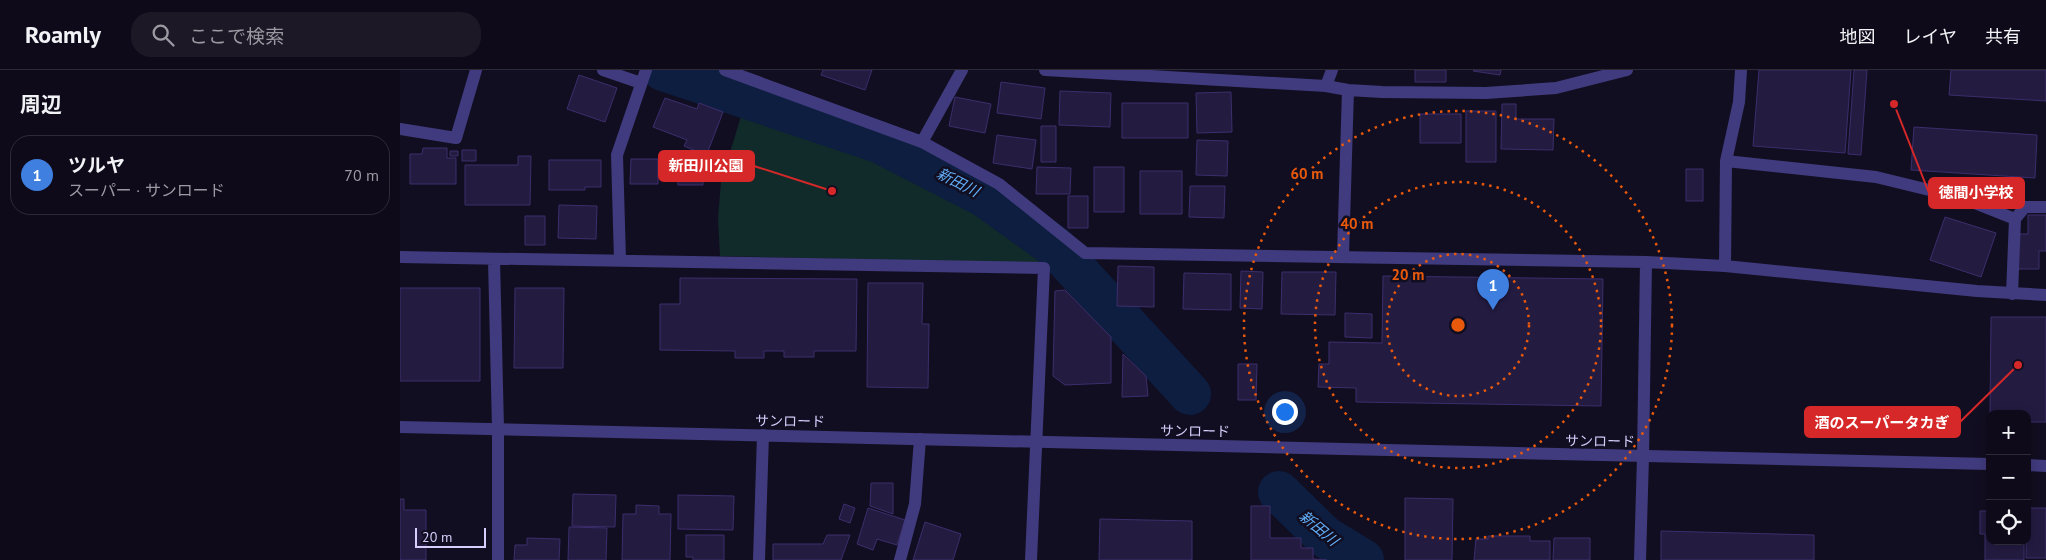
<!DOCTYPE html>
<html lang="ja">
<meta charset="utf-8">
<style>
:root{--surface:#0e0a19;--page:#1c1826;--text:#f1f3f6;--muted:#9b9aa2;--line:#2e2b38;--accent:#1a73e8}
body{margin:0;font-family:"PT Sans","Noto Sans JP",sans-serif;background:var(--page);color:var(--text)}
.controls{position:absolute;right:15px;bottom:15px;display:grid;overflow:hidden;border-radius:10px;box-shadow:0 2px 12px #0003}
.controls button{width:45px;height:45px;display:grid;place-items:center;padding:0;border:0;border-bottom:1px solid var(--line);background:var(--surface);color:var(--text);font:25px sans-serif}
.scale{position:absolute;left:15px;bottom:12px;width:71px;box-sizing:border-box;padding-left:5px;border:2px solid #d6cffd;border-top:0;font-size:14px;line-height:18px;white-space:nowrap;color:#d6cffd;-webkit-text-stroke:4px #120e21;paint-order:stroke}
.you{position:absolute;left:884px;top:341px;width:18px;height:18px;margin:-12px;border:4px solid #fff;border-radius:50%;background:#1a73e8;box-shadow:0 0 0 8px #1a73e833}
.badge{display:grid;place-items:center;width:32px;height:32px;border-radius:50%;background:var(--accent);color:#fff;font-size:16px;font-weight:700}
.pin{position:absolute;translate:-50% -41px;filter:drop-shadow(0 1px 2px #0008)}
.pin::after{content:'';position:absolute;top:26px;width:18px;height:15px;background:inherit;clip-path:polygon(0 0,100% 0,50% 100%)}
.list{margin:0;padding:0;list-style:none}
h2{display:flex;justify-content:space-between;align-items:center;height:65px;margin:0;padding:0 20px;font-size:21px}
h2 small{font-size:16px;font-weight:400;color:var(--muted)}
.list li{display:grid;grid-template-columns:32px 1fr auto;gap:15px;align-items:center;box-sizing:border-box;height:80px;margin:0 10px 10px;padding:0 10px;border:1px solid var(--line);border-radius:20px}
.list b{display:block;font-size:19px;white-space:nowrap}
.list p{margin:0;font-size:16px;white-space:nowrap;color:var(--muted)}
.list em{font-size:16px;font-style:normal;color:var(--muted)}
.icon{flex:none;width:28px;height:28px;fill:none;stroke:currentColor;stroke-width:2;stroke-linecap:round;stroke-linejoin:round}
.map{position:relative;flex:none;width:1646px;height:490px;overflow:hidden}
header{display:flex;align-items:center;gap:30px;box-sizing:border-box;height:70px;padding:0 25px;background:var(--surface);border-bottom:1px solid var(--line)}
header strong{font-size:24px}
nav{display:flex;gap:28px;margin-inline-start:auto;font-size:18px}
.search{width:350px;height:45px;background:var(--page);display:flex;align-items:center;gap:12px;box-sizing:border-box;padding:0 18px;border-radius:20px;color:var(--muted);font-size:19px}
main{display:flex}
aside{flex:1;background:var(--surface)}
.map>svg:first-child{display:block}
.green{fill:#112a2a}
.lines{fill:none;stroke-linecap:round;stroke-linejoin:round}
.river{stroke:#0d1e41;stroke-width:42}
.building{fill:#241b41;stroke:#3c2e6c}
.minor{stroke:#403b7e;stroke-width:12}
.tertiary{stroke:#403b7e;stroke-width:12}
.ring{fill:none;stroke:#e8590c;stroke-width:2.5;stroke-dasharray:2.5 5}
.labels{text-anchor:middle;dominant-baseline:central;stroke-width:5;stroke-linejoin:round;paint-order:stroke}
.street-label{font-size:14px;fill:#d6cffd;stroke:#120e21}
.water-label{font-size:15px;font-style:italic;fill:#61aef9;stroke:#120e21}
.centre{fill:#e8590c;stroke:#120e21;stroke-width:2.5}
.ring-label{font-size:15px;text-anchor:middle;font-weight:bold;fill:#e8590c;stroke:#120e21;stroke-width:5;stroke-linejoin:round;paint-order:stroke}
.leader{fill:none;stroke:#d62828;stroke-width:2}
.callout-dot{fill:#d62828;stroke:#120e21;stroke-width:2}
.callout{fill:#d62828;stroke:#d62828;stroke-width:2}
.callout-label{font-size:15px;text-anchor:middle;font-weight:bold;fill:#fff}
</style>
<header>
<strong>Roamly</strong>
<div class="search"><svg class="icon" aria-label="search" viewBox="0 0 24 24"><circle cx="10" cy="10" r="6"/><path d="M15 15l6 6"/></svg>ここで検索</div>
<nav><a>地図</a><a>レイヤ</a><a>共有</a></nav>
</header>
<main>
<aside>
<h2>周辺<small></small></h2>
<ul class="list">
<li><span class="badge" style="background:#3f7fe0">1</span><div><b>ツルヤ</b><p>スーパー · サンロード</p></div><em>70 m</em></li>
</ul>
</aside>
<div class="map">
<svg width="1646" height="490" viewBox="0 0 1646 490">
<rect width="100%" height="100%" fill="#120e21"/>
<!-- green -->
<path class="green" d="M 342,43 L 460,83 L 562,130 L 651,194 L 320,186 L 318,148 L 321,112 Z"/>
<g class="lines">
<!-- river -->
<path class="river" d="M 263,0 L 479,72 L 584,126 L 655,177 L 790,324
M 879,422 L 925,467 L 963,490"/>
</g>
<!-- building -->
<path class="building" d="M 423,0 L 472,0 L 465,20 L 421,5 Z
M 1015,0 L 1046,0 L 1046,12 L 1015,12 Z
M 1074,0 L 1101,0 L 1100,5 L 1073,1 Z
M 1359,0 L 1451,0 L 1445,83 L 1353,76 Z
M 1454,0 L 1467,0 L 1461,85 L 1448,84 Z
M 1551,0 L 1646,0 L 1646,31 L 1549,25 Z
M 179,5 L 217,18 L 205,52 L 167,39 Z
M 601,12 L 645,18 L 641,49 L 597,43 Z
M 660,21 L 711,23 L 710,57 L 659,55 Z
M 831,22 L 832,62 L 797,63 L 796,23 Z
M 555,27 L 591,34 L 585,63 L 549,56 Z
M 265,28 L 297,39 L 299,33 L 323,42 L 305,89 L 299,87 L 301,83 L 284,76 L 287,70 L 253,57 Z
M 722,33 L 788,33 L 788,68 L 722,68 Z
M 1102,34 L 1116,34 L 1116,49 L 1154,49 L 1153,80 L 1101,79 Z
M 1066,41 L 1096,41 L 1096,92 L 1066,92 Z
M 1020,44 L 1061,44 L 1061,73 L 1020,73 Z
M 641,56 L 656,56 L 656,92 L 641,92 Z
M 1514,57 L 1637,65 L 1635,108 L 1511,100 Z
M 597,65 L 636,70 L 632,99 L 593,93 Z
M 797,70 L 828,71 L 827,106 L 796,105 Z
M 23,78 L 47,78 L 47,88 L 56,88 L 56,114 L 10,114 L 10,84 L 22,84 Z
M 62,80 L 76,80 L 76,91 L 62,91 Z
M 50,81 L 58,81 L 58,86 L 50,86 Z
M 118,86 L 131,86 L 130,135 L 65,135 L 65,95 L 118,95 Z
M 231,89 L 258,89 L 258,114 L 230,114 Z
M 149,90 L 201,90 L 201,117 L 185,117 L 185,120 L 149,120 Z
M 278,90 L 303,90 L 303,115 L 278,115 Z
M 637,97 L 671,98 L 670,124 L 636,124 Z
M 694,97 L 724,97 L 724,142 L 694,142 Z
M 1286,99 L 1303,99 L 1303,131 L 1286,131 Z
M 740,101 L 782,101 L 782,144 L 740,144 Z
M 790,116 L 825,116 L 824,148 L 789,147 Z
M 668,126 L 688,126 L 688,158 L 668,158 Z
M 159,135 L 197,136 L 196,169 L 158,168 Z
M 1628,145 L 1646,145 L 1646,181 L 1639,181 L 1639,199 L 1618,199 L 1619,164 L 1628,164 Z
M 125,146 L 145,146 L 145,175 L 125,175 Z
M 1545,147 L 1596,163 L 1581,207 L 1530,190 Z
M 718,196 L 754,197 L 754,237 L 717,236 Z
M 841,201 L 863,202 L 862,239 L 840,238 Z
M 882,202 L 936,202 L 935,245 L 881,244 Z
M 784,203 L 831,204 L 831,240 L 783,239 Z
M 983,206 L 1203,209 L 1201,336 L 956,332 L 956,318 L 918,317 L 919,294 L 929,294 L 929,272 L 982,273 Z
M 280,208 L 457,209 L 456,281 L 414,281 L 414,287 L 384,287 L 384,281 L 364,281 L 364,288 L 335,288 L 335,281 L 260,280 L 260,234 L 280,234 Z
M 468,213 L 523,213 L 522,254 L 529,254 L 528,318 L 467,317 Z
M 0,218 L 80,218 L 80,311 L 0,311 Z
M 115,218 L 164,218 L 163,298 L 114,298 Z
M 665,220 L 711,267 L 711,313 L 665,315 L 653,306 L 655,221 Z
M 945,243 L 972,244 L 972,268 L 945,267 Z
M 1591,247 L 1646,247 L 1646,352 L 1627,352 L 1627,344 L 1590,344 Z
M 723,284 L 746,306 L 748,326 L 722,327 Z
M 838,294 L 857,294 L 856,330 L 838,330 Z
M 471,413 L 493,413 L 493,444 L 470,436 Z
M 173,424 L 216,425 L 215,457 L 172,456 Z
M 278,425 L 334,426 L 333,460 L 278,459 Z
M 1005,428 L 1053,429 L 1052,490 L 1005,490 Z
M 0,429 L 4,429 L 4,440 L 26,440 L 26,490 L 0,490 Z
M 444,434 L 455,438 L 450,453 L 439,449 Z
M 236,435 L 259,436 L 259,444 L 271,444 L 270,490 L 222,490 L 223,444 L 236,444 Z
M 851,436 L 870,436 L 870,468 L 901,468 L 901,478 L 913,478 L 913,489 L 927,490 L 851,490 Z
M 468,438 L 505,450 L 497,475 L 477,469 L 473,480 L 457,474 Z
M 1627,438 L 1646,438 L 1646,488 L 1626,488 Z
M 1580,441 L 1590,441 L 1590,471 L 1624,471 L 1624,490 L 1585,490 L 1585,464 L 1580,464 Z
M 700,449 L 792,451 L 792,490 L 699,490 Z
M 525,452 L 561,464 L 553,490 L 513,490 Z
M 169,457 L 207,458 L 206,490 L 168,490 Z
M 1261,461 L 1414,465 L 1414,490 L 1261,490 Z
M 286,465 L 324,465 L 324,490 L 293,490 L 293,487 L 286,487 Z
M 427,465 L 450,465 L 441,490 L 373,490 L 373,474 L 423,474 Z
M 1088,466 L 1130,466 L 1130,471 L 1150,471 L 1150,490 L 1074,490 L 1076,469 L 1088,469 Z
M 127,468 L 160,469 L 159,490 L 114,490 L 115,475 L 127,475 Z
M 1154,468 L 1190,468 L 1190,490 L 1153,490 Z"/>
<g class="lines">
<!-- minor -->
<path class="minor" d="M 203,0 L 241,13
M 325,0 L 522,72 L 599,114 L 685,183 L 1246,192 L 1325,196 L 1577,221 L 1646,225
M 645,0 L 926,16 L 948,20 L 982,22 L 1086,23 L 1156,18 L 1227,0
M 926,16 L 932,0
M 0,59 L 56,68 L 76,0
M 522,72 L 562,0
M 1326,91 L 1476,107 L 1562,128 L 1615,149
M 943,185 L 948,20
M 0,187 L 644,198 L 631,490
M 94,189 L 98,359 L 98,490
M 220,190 L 217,85 L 246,0
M 1325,196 L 1326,91 L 1339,32 L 1341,0
M 1612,224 L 1615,149 L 1625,137 L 1646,137
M 359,490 L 363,365
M 500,490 L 515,434 L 520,369
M 1240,490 L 1243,387 L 1246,192"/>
<!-- tertiary -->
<path class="tertiary" d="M 0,357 L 1590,394
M 1627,395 L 1646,396"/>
</g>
<!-- distance rings -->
<g class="ring">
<circle cx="1058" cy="255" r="71"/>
<circle cx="1058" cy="255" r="143"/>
<circle cx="1058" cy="255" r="214"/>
</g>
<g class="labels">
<!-- street labels -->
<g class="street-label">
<text transform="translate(390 351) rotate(1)">サンロード</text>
<text transform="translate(795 361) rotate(1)">サンロード</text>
<text transform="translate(1200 371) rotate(1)">サンロード</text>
</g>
<!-- water labels -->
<g class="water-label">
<text transform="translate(558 112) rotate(27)">新田川</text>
<text transform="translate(919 458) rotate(40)">新田川</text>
</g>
</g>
<circle cx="1058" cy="255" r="8" class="centre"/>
<g class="ring-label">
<text x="907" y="109">60 m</text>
<text x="957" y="159">40 m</text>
<text x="1008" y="210">20 m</text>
</g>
<!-- callouts -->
<path class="leader" d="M432 121L354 96M1494 34L1529 123M1618 295L1560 352"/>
<g class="callout-dot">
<circle cx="432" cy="121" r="5"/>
<circle cx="1494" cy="34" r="5"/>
<circle cx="1618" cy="295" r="5"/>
</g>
<g class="callout">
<rect x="259" y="81" width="95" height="30" rx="5"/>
<rect x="1529" y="108" width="95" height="30" rx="5"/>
<rect x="1405" y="337" width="155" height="30" rx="5"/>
</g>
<g class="callout-label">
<text x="306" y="101">新田川公園</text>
<text x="1576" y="128">徳間小学校</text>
<text x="1482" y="358">酒のスーパータカぎ</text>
</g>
</svg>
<div class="controls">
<button>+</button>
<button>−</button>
<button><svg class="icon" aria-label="locate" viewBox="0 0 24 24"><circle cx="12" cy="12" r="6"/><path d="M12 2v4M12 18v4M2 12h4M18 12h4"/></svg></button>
</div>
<div class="scale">20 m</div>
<div class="you"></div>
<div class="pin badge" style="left:1093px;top:240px;background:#3f7fe0">1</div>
</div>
</main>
